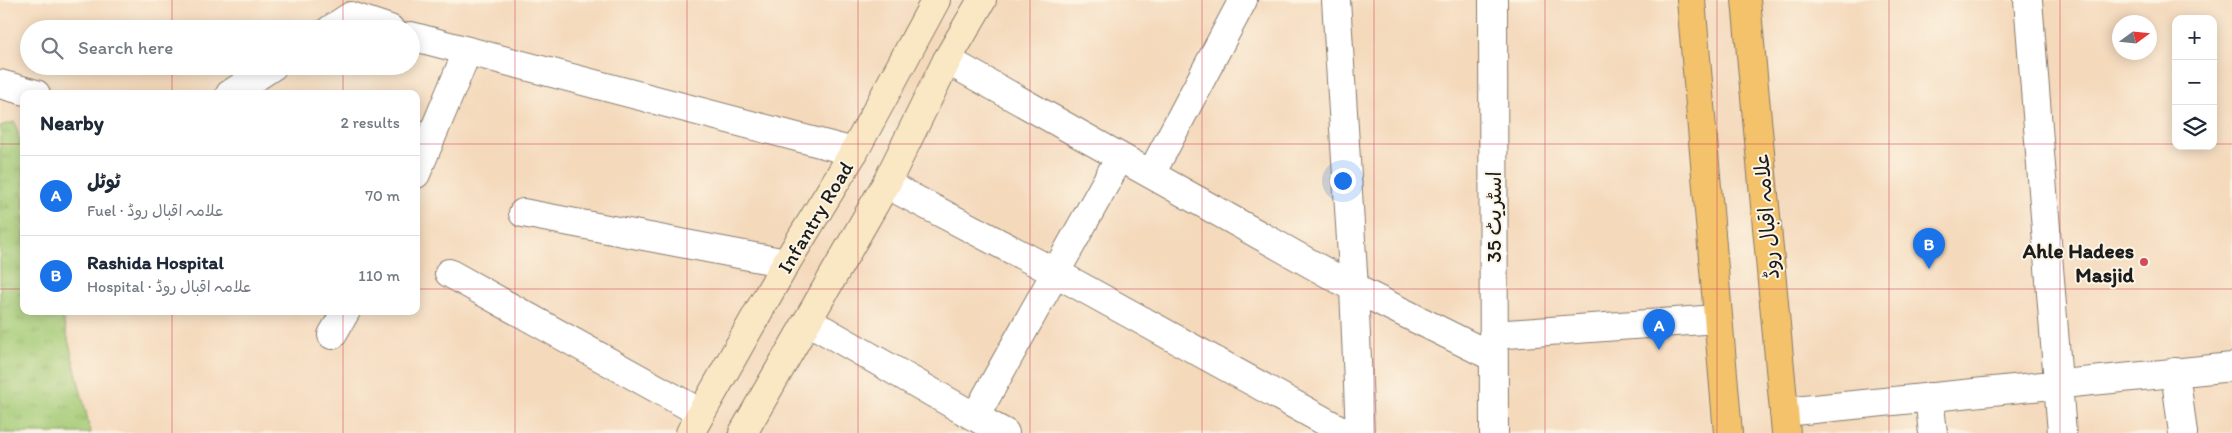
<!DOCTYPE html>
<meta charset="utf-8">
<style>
:root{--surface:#fff;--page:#f6f6f7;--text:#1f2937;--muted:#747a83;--line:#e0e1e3;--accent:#1a73e8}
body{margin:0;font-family:Itim,"Playpen Sans Arabic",sans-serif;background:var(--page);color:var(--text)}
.controls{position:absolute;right:15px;top:15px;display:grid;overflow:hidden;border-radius:10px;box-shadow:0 2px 12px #0003}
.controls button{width:45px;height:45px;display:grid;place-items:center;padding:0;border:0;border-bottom:1px solid var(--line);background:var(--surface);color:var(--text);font:25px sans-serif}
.compass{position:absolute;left:2112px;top:15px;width:45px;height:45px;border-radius:50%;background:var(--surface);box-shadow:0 2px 12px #0003;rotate:75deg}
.you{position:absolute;left:1342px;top:180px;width:18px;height:18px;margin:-12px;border:4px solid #fff;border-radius:50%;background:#1a73e8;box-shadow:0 0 0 8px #1a73e833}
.badge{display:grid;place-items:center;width:32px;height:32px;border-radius:50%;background:var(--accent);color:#fff;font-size:16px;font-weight:700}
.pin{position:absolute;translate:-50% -41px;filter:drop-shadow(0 1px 2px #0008)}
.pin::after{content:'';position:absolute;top:26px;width:18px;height:15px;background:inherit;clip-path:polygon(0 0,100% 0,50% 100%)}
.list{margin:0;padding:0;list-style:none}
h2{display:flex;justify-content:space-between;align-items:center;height:65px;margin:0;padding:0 20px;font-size:21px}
h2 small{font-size:16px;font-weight:400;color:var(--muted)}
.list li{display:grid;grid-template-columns:32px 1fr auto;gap:15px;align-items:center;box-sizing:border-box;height:80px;padding:0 20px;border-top:1px solid var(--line)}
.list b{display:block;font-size:19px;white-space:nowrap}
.list p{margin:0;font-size:16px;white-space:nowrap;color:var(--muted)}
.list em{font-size:16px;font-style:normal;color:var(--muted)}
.icon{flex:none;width:28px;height:28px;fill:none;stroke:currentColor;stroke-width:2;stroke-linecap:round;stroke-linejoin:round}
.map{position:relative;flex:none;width:2232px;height:433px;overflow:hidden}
.search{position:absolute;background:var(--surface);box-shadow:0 2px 12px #0003;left:20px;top:20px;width:400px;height:55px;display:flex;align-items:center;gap:12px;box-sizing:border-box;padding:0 18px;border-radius:28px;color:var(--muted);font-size:19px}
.panel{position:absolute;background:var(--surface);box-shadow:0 2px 12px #0003;left:20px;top:90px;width:400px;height:225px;border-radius:10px}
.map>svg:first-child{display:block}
.park{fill:url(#park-tufts);stroke:#607449}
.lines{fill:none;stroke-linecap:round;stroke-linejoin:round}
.street-casing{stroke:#887a6c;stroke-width:30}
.secondary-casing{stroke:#887a6c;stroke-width:30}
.primary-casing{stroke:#887a6c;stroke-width:30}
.street{stroke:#fff;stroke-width:28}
.secondary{stroke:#fae7c3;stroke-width:28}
.primary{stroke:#f3c26a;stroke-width:28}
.grid{fill:none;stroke:#d1495b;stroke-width:1;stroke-opacity:0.55}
.poi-dot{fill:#d1495b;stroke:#fcf5e5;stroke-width:2}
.labels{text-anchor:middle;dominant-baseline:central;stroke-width:4;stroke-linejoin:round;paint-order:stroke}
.street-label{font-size:21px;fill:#1c1c1c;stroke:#fcf5e5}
.poi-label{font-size:21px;font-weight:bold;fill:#1c1c1c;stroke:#fcf5e5;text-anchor:end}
</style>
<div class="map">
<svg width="2232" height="433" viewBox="0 0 2232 433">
<defs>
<pattern id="park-tufts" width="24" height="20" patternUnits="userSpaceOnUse" patternTransform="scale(1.25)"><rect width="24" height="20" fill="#a4cb76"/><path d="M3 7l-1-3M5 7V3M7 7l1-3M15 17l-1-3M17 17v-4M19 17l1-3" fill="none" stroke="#8dae66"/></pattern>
</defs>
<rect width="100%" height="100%" fill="#fcf5e5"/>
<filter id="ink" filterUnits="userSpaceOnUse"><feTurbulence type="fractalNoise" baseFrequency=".02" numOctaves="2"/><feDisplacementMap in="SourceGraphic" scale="10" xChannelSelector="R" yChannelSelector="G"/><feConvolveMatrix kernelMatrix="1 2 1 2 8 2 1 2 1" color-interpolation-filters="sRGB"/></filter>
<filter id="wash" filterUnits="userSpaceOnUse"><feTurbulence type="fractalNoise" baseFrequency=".0096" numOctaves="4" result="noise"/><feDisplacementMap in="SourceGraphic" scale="20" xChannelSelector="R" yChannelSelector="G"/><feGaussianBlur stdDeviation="1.12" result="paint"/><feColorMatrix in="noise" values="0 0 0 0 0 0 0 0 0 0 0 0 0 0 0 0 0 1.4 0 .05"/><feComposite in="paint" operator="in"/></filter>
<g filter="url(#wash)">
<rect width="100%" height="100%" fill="#f4d9bb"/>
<!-- park -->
<path class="park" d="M 15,122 L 24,157 L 24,311 L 61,311 L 91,433 L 0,433 L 0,126 Z"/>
</g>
<g filter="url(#ink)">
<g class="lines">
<defs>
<path id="street" d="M 1336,0 L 1354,288 L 1360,433
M 1493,0 L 1494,433
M 2028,0 L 2062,433
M 331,29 L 351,16 L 390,29
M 411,36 L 854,152
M 947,60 L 1354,288 L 1493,357
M 0,84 L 36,94
M 230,94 L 273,66
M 416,174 L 467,52
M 1151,174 L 1243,0
M 886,184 L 1056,273 L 1346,433
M 523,213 L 786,263
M 449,273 L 701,413
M 808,321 L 975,417 L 1120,157
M 332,335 L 346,311
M 1493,335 L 1717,319
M 2175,372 L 2183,433
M 1929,397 L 1933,433
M 1784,412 L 2232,367
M 975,417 L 1005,433"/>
<path id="secondary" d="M 690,433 L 786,263 L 854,152 L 936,0
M 743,433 L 886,184 L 947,60 L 982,0"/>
<path id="primary" d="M 1691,0 L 1728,433
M 1746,0 L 1786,433"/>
</defs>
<!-- street casing -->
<use href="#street" class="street-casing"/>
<!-- secondary casing -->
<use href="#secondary" class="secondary-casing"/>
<!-- primary casing -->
<use href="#primary" class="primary-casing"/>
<!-- street -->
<use href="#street" class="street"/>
<!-- secondary -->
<use href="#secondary" class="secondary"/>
<!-- primary -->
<use href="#primary" class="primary"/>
</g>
</g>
<!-- grid -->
<path class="grid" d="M 172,0 L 172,29M 343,0 L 343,29M 515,0 L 515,433M 687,0 L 687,433M 858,0 L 858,433M 1030,0 L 1030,433M 1202,0 L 1202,433M 1374,0 L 1374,433M 1545,0 L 1545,433M 1717,0 L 1717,433M 1889,0 L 1889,433M 2060,0 L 2060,433M 172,66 L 172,94M 343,66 L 343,94M 0,144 L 24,144M 416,144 L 2176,144M 2213,144 L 2232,144M 0,289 L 24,289M 416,289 L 2232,289M 172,311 L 172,433M 343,311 L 343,433"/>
<!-- markers -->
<circle class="poi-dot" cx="2144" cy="262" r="5"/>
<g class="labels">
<!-- street labels -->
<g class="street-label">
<text transform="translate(1766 216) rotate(-95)">علامہ اقبال روڈ</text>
<text transform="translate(815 217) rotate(-59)">Infantry Road</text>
<text transform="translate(1493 217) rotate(-90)">اسٹریٹ 35</text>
</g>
<!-- poi labels -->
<g class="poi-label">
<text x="2134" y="250">Ahle Hadees<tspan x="2134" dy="24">Masjid</tspan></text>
</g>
</g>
</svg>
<div class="controls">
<button>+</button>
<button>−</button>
<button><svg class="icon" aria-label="layers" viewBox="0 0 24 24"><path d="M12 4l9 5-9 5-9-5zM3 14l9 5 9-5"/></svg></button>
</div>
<svg class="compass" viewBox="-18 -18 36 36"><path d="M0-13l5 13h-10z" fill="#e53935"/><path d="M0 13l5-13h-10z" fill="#747a83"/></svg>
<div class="you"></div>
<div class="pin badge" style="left:1659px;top:350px">A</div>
<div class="pin badge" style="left:1929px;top:269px">B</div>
<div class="search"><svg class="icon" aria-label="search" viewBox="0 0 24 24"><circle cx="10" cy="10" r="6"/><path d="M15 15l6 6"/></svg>Search here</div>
<section class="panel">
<h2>Nearby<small>2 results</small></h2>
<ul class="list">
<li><span class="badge">A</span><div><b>ٹوٹل</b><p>Fuel · علامہ اقبال روڈ</p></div><em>70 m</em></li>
<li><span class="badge">B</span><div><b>Rashida Hospital</b><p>Hospital · علامہ اقبال روڈ</p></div><em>110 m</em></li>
</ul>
</section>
</div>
